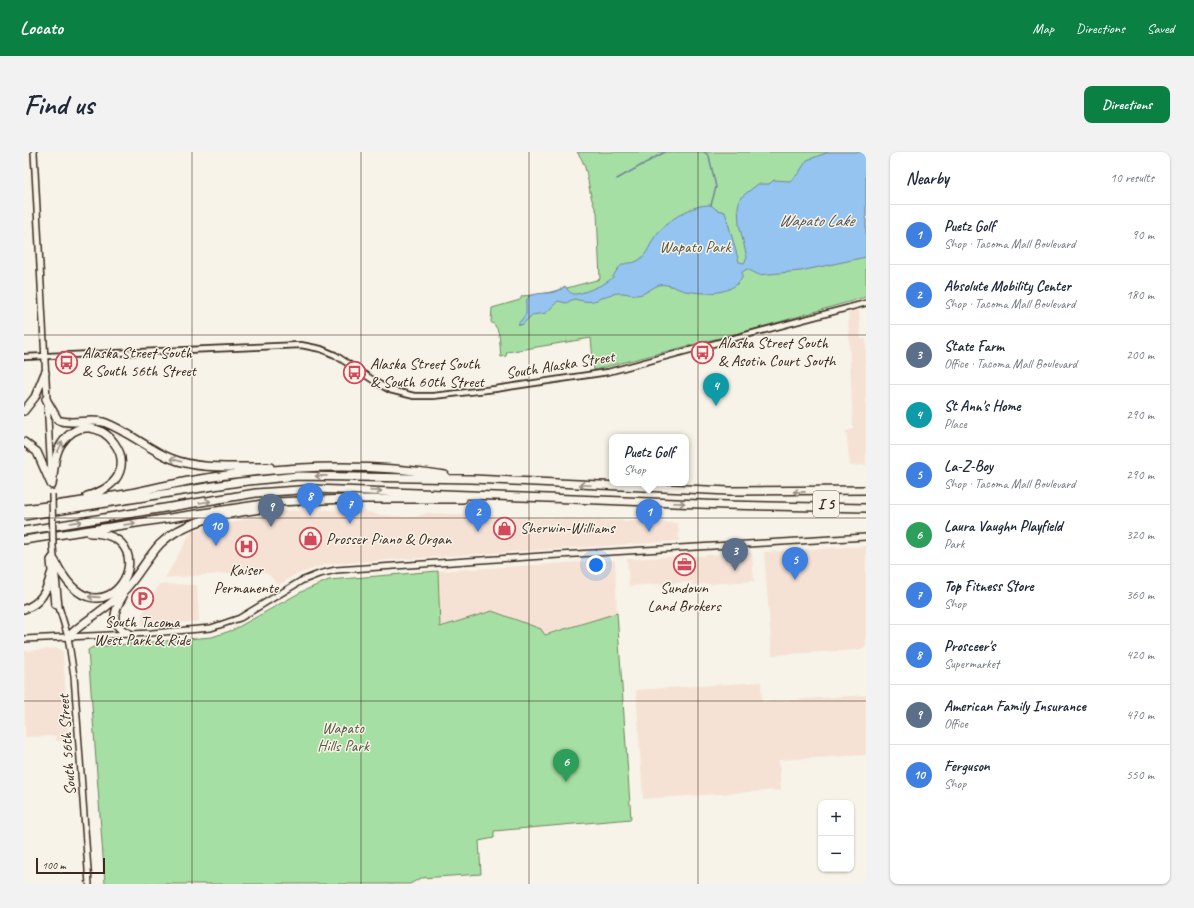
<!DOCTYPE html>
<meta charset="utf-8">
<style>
:root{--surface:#fff;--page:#f2f2f3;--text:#1f2937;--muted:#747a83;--line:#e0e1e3;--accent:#0b8043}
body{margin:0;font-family:Caveat,sans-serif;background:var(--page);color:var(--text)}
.controls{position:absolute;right:12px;bottom:12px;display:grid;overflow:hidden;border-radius:8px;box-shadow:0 1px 3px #0004}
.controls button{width:36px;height:36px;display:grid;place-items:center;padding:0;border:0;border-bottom:1px solid var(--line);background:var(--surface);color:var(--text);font:20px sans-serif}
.scale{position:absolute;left:12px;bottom:10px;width:69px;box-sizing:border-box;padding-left:4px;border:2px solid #3b2a1e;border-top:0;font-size:11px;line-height:14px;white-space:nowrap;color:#3b2a1e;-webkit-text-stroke:3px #f7f3e8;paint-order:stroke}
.you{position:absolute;left:572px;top:413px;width:14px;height:14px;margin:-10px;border:3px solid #fff;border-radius:50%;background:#1a73e8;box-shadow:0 0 0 6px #1a73e833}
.badge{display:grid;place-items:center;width:26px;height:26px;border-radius:50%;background:var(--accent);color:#fff;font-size:13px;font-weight:700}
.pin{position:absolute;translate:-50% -33px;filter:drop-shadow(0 1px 2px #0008)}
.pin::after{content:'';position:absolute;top:21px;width:14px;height:12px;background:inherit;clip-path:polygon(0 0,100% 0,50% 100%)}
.popup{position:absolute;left:585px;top:282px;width:80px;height:52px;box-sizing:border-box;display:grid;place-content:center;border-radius:8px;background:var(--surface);filter:drop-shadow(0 1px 3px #0005);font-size:13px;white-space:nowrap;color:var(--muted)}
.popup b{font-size:15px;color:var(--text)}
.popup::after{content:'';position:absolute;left:50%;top:100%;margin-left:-8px;border:8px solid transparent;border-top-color:var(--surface)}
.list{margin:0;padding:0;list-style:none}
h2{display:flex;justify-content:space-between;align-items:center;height:52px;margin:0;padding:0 16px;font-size:17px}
h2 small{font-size:13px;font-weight:400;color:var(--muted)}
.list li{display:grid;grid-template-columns:26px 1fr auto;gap:12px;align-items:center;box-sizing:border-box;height:60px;padding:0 16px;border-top:1px solid var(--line)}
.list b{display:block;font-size:15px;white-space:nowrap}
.list p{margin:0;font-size:13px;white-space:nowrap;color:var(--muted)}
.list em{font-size:13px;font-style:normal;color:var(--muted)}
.map{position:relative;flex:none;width:842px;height:732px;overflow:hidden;border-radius:8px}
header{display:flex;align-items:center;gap:24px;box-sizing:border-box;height:56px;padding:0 20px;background:var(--accent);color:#fff}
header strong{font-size:19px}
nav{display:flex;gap:22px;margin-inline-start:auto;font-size:14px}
.intro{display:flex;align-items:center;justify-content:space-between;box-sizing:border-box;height:96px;padding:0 24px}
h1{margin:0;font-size:28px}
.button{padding:10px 18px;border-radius:8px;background:var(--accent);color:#fff;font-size:14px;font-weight:700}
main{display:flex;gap:24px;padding:0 24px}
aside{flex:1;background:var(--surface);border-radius:8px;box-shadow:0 1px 3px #0004}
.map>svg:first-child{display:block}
.built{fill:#f6e2d4}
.green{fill:#a6dfa3;stroke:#708460}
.water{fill:#94c4ef;stroke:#70869b}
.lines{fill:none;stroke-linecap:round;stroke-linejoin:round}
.stream{stroke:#70869b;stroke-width:1.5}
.tertiary-casing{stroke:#3b2a1e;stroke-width:8}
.secondary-casing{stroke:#3b2a1e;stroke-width:8}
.motorway-casing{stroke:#3b2a1e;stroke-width:10}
.tertiary{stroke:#f7f3e8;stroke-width:4.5}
.secondary{stroke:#f7f3e8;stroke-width:5}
.motorway{stroke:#f7f3e8;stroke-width:7}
.secondary-bridge-casing{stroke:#3b2a1e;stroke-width:8;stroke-linecap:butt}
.secondary-bridge{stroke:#f7f3e8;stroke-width:5}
.oneway{stroke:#998e83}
.grid{fill:none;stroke:#3b2a1e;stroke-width:1;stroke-opacity:0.55}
.labels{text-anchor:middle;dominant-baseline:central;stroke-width:3;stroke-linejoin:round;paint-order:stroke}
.shield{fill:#f7f3e8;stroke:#73665b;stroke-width:1}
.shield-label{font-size:15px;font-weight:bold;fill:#3b2a1e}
.park-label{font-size:16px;fill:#56573f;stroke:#f7f3e8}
.poi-label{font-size:16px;fill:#3b2a1e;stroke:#f7f3e8;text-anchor:start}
.street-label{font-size:16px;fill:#3b2a1e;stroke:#f7f3e8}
.water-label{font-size:17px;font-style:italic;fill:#515052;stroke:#f7f3e8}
</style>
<header>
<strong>Locato</strong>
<nav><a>Map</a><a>Directions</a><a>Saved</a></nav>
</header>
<div class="intro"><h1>Find us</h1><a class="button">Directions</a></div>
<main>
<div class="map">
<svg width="842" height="732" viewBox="0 0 842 732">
<rect width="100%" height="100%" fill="#f7f3e8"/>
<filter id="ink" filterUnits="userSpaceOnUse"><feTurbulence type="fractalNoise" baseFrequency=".025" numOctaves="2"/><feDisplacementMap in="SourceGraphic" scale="8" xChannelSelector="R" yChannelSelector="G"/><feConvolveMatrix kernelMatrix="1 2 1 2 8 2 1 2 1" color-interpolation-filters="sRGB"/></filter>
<g filter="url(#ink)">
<!-- built -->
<path class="built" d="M 835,158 L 837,187 L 842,187 L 842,313 L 826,314 L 822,279 L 829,277 L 824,161 Z
M 301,358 L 340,359 L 356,363 L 390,365 L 403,361 L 654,371 L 655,389 L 303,412 L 271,423 L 254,433 L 244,422 L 236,419 L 141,426 L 169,377 L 204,372 L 224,366 L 247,365 L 258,359 Z
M 842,394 L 842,495 L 834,498 L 748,503 L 740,400 Z
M 728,401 L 730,429 L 668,433 L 668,430 L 605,434 L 603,407 Z
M 589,408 L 591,410 L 593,461 L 520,483 L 517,477 L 468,459 L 416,475 L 414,419 Z
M 135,432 L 173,433 L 175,469 L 118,475 L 118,463 Z
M 34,496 L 39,500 L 45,588 L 32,589 L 32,584 L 1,585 L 0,499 Z
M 737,530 L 738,550 L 842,543 L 842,603 L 755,608 L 757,638 L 619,647 L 612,538 Z"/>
<!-- green -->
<path class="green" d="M 553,0 L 842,0 L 842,145 L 734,176 L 570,218 L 567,186 L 483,200 L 482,204 L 477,205 C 475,192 478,177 467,170 L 468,156 L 496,148 L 498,144 C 508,143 534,141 541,134 L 543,136 L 576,127 L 573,60 C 562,41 567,17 553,0 Z
M 414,419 L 416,475 L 468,459 L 517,477 L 521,483 L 593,461 L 607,667 L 470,679 L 470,686 L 455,689 L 457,722 L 397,726 L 386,732 L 81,732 L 64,498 L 69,495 L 188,485 L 209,478 L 279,439 L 305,428 Z"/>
<!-- water -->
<path class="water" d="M 805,0 L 842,0 L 842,105 L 777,119 L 735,123 L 723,117 L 718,120 L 718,126 C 707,144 679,142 661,139 C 653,137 644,131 635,133 C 629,135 624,140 618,142 C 610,145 602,140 594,141 C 572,144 576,154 550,147 L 542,151 L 534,149 L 522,161 L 508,163 L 498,173 L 494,172 L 502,162 L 502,150 L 505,144 C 518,139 532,144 541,134 C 544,138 545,141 550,142 C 556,143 582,132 587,127 C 591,123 592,117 598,113 C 602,110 610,112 615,108 C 624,102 626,91 632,83 C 644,68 668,52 687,53 L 693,58 L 701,60 L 715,110 L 720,111 L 723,106 L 715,72 L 714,55 L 716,46 L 734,32 L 745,32 L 750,28 L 766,29 L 774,22 L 783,8 Z"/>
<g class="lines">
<!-- stream -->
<path class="stream" d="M 680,0 L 685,4 L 692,35 L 687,53
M 593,27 L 641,0"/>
<defs>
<path id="tertiary" d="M 0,205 L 277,193 L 297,197 L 311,203 L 355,232 L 366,238 L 390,244 L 409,244 L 471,237 L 584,220 L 842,151"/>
<path id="secondary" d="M 10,0 L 27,323
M 29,395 L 35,455 L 44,485 L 50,524 L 65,732
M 29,404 L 26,408 L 30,453 L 35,455
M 0,487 L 128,481 L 187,476 L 216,466 L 277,429 L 295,422 L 312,418 L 518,404 L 842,385"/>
<path id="motorway" d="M 22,247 L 34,268 C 49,274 67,265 82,271 C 105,280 124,297 146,306 C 177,319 214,314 246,315
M 0,259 L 11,245 L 21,221
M 0,290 L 13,300 L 27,332
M 28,333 C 30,319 30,302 38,291 C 69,243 139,323 63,344
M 0,357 C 34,353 68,348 102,342 C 127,337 151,331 176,327 C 257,314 340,310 421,323
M 0,364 L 215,330 L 274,324 L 448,327 L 705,339 L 842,338
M 0,379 L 232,341 L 290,337 L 702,353 L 842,356
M 0,388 L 252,350 L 323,347 L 439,347
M 31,409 C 78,506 150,382 66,381
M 99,444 C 89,460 85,474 106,482
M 0,457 C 17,452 23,438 27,422
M 44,485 C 60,468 82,458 98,441 C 113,426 122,407 136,392 C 164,364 211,362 248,355"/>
</defs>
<!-- tertiary casing -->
<use href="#tertiary" class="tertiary-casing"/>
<!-- secondary casing -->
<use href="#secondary" class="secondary-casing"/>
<!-- motorway casing -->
<use href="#motorway" class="motorway-casing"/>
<!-- tertiary -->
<use href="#tertiary" class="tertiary"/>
<!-- secondary -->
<use href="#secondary" class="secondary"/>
<!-- motorway -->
<use href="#motorway" class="motorway"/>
<defs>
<path id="secondary-bridge" d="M 28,342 L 29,395"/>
</defs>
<!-- secondary-bridge casing -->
<use href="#secondary-bridge" class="secondary-bridge-casing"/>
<!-- secondary-bridge -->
<use href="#secondary-bridge" class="secondary-bridge"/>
</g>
<!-- one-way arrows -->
<defs><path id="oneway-shaft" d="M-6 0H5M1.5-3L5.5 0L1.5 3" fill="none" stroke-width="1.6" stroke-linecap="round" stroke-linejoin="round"/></defs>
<g class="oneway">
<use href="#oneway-shaft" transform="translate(36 295) rotate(-64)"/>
<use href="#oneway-shaft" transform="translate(152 308) rotate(-162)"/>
<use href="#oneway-shaft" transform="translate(297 324) rotate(179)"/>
<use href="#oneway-shaft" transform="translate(561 333) rotate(-177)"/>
<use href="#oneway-shaft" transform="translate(352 339) rotate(2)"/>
<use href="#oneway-shaft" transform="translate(775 340) rotate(179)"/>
<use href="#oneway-shaft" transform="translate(181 350) rotate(-9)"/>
<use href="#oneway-shaft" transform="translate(655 351) rotate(2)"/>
<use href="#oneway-shaft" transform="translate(52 370) rotate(-9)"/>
<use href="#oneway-shaft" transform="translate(106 372) rotate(-8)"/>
<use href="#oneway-shaft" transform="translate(70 445) rotate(-176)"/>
</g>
</g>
<!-- grid -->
<path class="grid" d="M 168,0 L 168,732M 337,0 L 337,732M 505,0 L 505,732M 674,0 L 674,732M 0,183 L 842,183M 0,366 L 842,366M 0,549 L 842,549"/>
<!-- icons -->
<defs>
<symbol id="bus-ring" viewBox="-11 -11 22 22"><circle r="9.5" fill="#f7f3e8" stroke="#d1495b" stroke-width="1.5"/><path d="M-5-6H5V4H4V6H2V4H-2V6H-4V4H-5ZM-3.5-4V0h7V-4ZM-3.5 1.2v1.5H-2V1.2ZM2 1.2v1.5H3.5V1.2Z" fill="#d1495b"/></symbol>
<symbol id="shop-ring" viewBox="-11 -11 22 22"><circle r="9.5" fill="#f7f3e8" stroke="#d1495b" stroke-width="1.5"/><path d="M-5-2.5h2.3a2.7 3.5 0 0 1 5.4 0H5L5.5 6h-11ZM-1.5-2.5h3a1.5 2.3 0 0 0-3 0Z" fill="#d1495b"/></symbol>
<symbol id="hospital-ring" viewBox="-11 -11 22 22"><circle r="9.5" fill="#f7f3e8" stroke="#d1495b" stroke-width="1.5"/><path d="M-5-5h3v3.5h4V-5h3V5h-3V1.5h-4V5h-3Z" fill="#d1495b"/></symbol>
<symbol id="office-ring" viewBox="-11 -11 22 22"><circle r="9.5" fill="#f7f3e8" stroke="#d1495b" stroke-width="1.5"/><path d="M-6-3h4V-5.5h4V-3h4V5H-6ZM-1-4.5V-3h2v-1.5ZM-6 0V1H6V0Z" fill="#d1495b"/></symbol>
<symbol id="parking-ring" viewBox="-11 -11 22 22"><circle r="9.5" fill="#f7f3e8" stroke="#d1495b" stroke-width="1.5"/><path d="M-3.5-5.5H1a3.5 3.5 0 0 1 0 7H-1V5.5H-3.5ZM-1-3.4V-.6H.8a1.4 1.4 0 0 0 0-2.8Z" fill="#d1495b"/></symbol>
</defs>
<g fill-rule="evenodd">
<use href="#bus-ring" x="666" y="188" width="25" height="25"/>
<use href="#bus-ring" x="30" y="198" width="25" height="25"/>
<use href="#bus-ring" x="318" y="208" width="25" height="25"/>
<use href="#shop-ring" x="468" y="364" width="25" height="25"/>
<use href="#shop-ring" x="274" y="374" width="25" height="25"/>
<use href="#hospital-ring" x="210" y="382" width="25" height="25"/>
<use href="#office-ring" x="648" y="400" width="25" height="25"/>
<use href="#parking-ring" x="106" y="434" width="25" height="25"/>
</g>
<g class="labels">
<!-- shield labels -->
<rect class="shield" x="789" y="339" width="26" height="26" rx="3"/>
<g class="shield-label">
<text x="802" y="352">I 5</text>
</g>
<!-- park labels -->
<g class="park-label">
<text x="671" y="95">Wapato Park</text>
<text x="319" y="576">Wapato<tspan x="319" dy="18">Hills Park</tspan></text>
</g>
<!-- poi labels -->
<g class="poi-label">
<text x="694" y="191">Alaska Street South<tspan x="694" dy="18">&amp; Asotin Court South</tspan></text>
<text x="58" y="201">Alaska Street South<tspan x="58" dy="18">&amp; South 56th Street</tspan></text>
<text x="346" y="212">Alaska Street South<tspan x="346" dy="18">&amp; South 60th Street</tspan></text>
<text x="496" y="376">Sherwin-Williams</text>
<text x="302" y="387">Prosser Piano &amp; Organ</text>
<text x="222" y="418" text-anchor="middle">Kaiser<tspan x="222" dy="18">Permanente</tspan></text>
<text x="660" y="436" text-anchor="middle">Sundown<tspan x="660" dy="18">Land Brokers</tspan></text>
<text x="118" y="470" text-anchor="middle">South Tacoma<tspan x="118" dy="18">West Park &amp; Ride</tspan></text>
</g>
<!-- street labels -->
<g class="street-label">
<text transform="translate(536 213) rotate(-9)">South Alaska Street</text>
<text transform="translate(43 593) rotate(-94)">South 56th Street</text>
</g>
<!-- water labels -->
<g class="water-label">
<text x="792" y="68">Wapato Lake</text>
</g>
</g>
</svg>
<div class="controls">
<button>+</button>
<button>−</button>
</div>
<div class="scale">100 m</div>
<div class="you"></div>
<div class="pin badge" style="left:625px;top:380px;background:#3f7fe0">1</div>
<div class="popup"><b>Puetz Golf</b>Shop</div>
<div class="pin badge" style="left:454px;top:380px;background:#3f7fe0">2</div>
<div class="pin badge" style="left:711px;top:419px;background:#5c6f8a">3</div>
<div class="pin badge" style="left:692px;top:254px;background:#0f9aa8">4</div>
<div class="pin badge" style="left:771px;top:428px;background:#3f7fe0">5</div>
<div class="pin badge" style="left:542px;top:630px;background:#2e9e5b">6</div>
<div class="pin badge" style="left:326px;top:372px;background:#3f7fe0">7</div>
<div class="pin badge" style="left:286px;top:364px;background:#3f7fe0">8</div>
<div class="pin badge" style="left:247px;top:375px;background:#5c6f8a">9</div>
<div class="pin badge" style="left:192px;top:394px;background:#3f7fe0">10</div>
</div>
<aside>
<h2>Nearby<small>10 results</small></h2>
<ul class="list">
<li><span class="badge" style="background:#3f7fe0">1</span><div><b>Puetz Golf</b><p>Shop · Tacoma Mall Boulevard</p></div><em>90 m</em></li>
<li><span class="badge" style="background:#3f7fe0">2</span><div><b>Absolute Mobility Center</b><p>Shop · Tacoma Mall Boulevard</p></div><em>180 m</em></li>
<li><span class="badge" style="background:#5c6f8a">3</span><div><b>State Farm</b><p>Office · Tacoma Mall Boulevard</p></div><em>200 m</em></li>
<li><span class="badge" style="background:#0f9aa8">4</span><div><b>St Ann's Home</b><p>Place</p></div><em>290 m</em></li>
<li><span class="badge" style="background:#3f7fe0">5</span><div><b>La-Z-Boy</b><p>Shop · Tacoma Mall Boulevard</p></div><em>290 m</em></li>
<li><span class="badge" style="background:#2e9e5b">6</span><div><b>Laura Vaughn Playfield</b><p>Park</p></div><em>320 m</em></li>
<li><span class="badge" style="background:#3f7fe0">7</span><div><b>Top Fitness Store</b><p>Shop</p></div><em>360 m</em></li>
<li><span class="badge" style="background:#3f7fe0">8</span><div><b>Prosceer's</b><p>Supermarket</p></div><em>420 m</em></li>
<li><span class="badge" style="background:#5c6f8a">9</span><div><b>American Family Insurance</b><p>Office</p></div><em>470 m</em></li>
<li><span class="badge" style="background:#3f7fe0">10</span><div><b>Ferguson</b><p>Shop</p></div><em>550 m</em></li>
</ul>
</aside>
</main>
